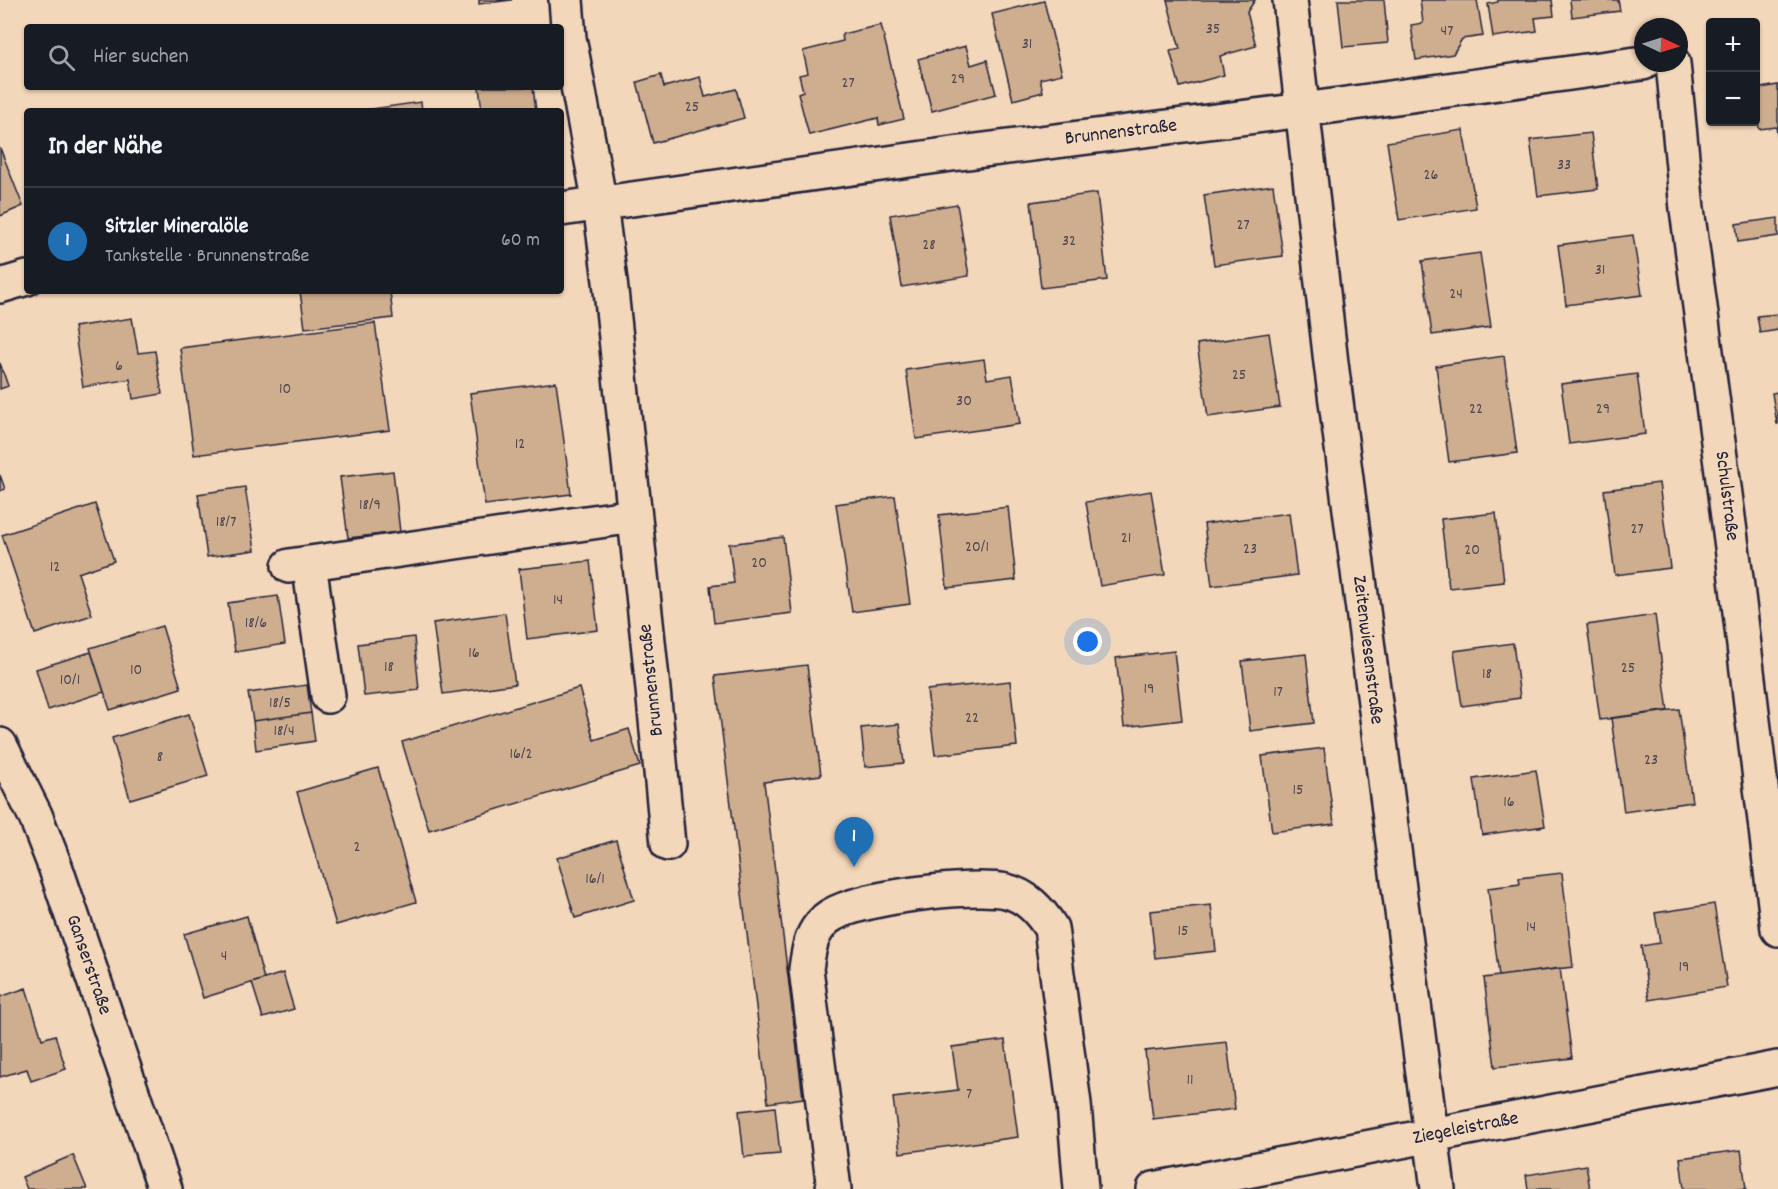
<!DOCTYPE html>
<html lang="de">
<meta charset="utf-8">
<style>
:root{--surface:#171b24;--page:#242831;--text:#f1f3f6;--muted:#9ea1a6;--line:#363941;--accent:#1f6fb2}
body{margin:0;font-family:Dekko,sans-serif;background:var(--page);color:var(--text)}
.controls{position:absolute;right:18px;top:18px;display:grid;overflow:hidden;border-radius:6px;box-shadow:0 2px 4px #0004}
.controls button{width:54px;height:54px;display:grid;place-items:center;padding:0;border:0;border-bottom:2px solid var(--line);background:var(--surface);color:var(--text);font:30px sans-serif}
.compass{position:absolute;left:1634px;top:18px;width:54px;height:54px;border-radius:50%;background:var(--surface);box-shadow:0 2px 4px #0004;rotate:94deg}
.you{position:absolute;left:1088px;top:642px;width:21px;height:21px;margin:-15px;border:4px solid #fff;border-radius:50%;background:#1a73e8;box-shadow:0 0 0 9px #1a73e833}
.badge{display:grid;place-items:center;width:39px;height:39px;border-radius:50%;background:var(--accent);color:#fff;font-size:20px;font-weight:700}
.pin{position:absolute;translate:-50% -50px;filter:drop-shadow(0 2px 3px #0008)}
.pin::after{content:'';position:absolute;top:32px;width:21px;height:18px;background:inherit;clip-path:polygon(0 0,100% 0,50% 100%)}
.list{margin:0;padding:0;list-style:none}
h2{display:flex;justify-content:space-between;align-items:center;height:78px;margin:0;padding:0 24px;font-size:26px}
h2 small{font-size:20px;font-weight:400;color:var(--muted)}
.list li{display:grid;grid-template-columns:39px 1fr auto;gap:18px;align-items:center;box-sizing:border-box;height:108px;padding:0 24px;border-top:2px solid var(--line)}
.list b{display:block;font-size:22px;white-space:nowrap}
.list p{margin:0;font-size:20px;white-space:nowrap;color:var(--muted)}
.list em{font-size:20px;font-style:normal;color:var(--muted)}
.icon{flex:none;width:33px;height:33px;fill:none;stroke:currentColor;stroke-width:2;stroke-linecap:round;stroke-linejoin:round}
.map{position:relative;flex:none;width:1778px;height:1189px;overflow:hidden}
.search{position:absolute;background:var(--surface);box-shadow:0 2px 4px #0004;left:24px;top:24px;width:540px;height:66px;display:flex;align-items:center;gap:15px;box-sizing:border-box;padding:0 21px;border-radius:6px;color:var(--muted);font-size:22px}
.panel{position:absolute;background:var(--surface);box-shadow:0 2px 4px #0004;left:24px;top:108px;width:540px;height:186px;border-radius:6px}
.map>svg:first-child{display:block}
.building{fill:#ceae8f;stroke:#22223b;stroke-width:1.5}
.lines{fill:none;stroke-linecap:round;stroke-linejoin:round}
.minor-casing{stroke:#22223b;stroke-width:38}
.minor{stroke:#f3d7ba;stroke-width:33}
.labels{text-anchor:middle;dominant-baseline:central;stroke-width:5;stroke-linejoin:round;paint-order:stroke}
.number-label{font-size:16px;fill:#4d4550}
.street-label{font-size:20px;fill:#22223b;stroke:#f3d7ba}
</style>
<div class="map">
<svg width="1778" height="1189" viewBox="0 0 1778 1189">
<rect width="100%" height="100%" fill="#f3d7ba"/>
<filter id="ink" filterUnits="userSpaceOnUse"><feTurbulence type="fractalNoise" baseFrequency=".0167" numOctaves="2"/><feDisplacementMap in="SourceGraphic" scale="12" xChannelSelector="R" yChannelSelector="G"/><feConvolveMatrix kernelMatrix="1 2 1 2 8 2 1 2 1" color-interpolation-filters="sRGB"/></filter>
<g filter="url(#ink)">
<!-- building -->
<path class="building" d="M 479,0 L 512,0 L 479,4 Z
M 1167,0 L 1255,0 L 1247,12 L 1256,46 L 1220,56 L 1224,75 L 1180,87 L 1170,51 L 1180,49 Z
M 1338,0 L 1384,0 L 1388,43 L 1343,47 Z
M 1420,0 L 1477,0 L 1483,36 L 1462,39 L 1453,54 L 1416,60 L 1411,25 L 1423,23 Z
M 1498,0 L 1552,0 L 1554,16 L 1535,18 L 1537,31 L 1493,37 L 1488,4 L 1498,2 Z
M 1570,0 L 1618,0 L 1620,11 L 1572,17 Z
M 1044,1 L 1062,74 L 1040,79 L 1043,92 L 1013,100 L 992,14 Z
M 881,25 L 904,119 L 879,125 L 878,118 L 809,135 L 798,93 L 803,91 L 799,75 L 808,73 L 803,51 L 843,41 L 842,34 Z
M 966,46 L 971,65 L 987,60 L 996,94 L 932,111 L 918,59 Z
M 661,75 L 664,87 L 700,77 L 705,97 L 736,89 L 744,118 L 653,143 L 637,82 Z
M 1778,85 L 1778,140 L 1776,127 L 1759,129 L 1756,101 L 1756,89 Z
M 479,87 L 533,87 L 536,111 L 482,111 Z
M 421,102 L 422,111 L 358,111 Z
M 1463,130 L 1476,208 L 1399,220 L 1387,142 Z
M 1591,133 L 1598,189 L 1538,196 L 1530,140 Z
M 0,148 L 23,206 L 0,216 Z
M 1273,185 L 1283,256 L 1214,265 L 1204,195 Z
M 1097,193 L 1107,280 L 1041,288 L 1031,202 Z
M 957,204 L 969,276 L 902,287 L 890,215 Z
M 1778,218 L 1778,236 L 1738,242 L 1736,224 Z
M 1633,235 L 1642,295 L 1566,305 L 1558,245 Z
M 1480,253 L 1491,327 L 1432,335 L 1422,261 Z
M 300,291 L 390,291 L 393,318 L 305,328 Z
M 1778,314 L 1778,330 L 1760,333 L 1757,316 Z
M 132,318 L 138,353 L 155,351 L 162,394 L 133,399 L 130,379 L 83,387 L 74,327 Z
M 375,323 L 390,430 L 194,455 L 180,348 Z
M 1269,333 L 1280,407 L 1208,417 L 1197,344 Z
M 1504,356 L 1517,453 L 1449,462 L 1436,366 Z
M 984,359 L 987,379 L 1012,375 L 1020,424 L 916,439 L 906,370 Z
M 0,363 L 8,386 L 0,389 Z
M 1637,374 L 1645,434 L 1569,444 L 1561,384 Z
M 556,382 L 571,494 L 485,505 L 470,393 Z
M 1778,392 L 1778,424 L 1777,424 L 1772,393 Z
M 393,471 L 400,532 L 348,538 L 340,477 Z
M 0,475 L 5,489 L 0,491 Z
M 1659,483 L 1670,568 L 1615,575 L 1604,490 Z
M 245,487 L 255,550 L 207,557 L 198,494 Z
M 1151,491 L 1165,575 L 1100,586 L 1086,502 Z
M 895,496 L 910,604 L 852,612 L 836,504 Z
M 95,504 L 114,561 L 78,573 L 92,615 L 35,634 L 2,535 Z
M 1008,507 L 1016,580 L 947,588 L 939,515 Z
M 1289,513 L 1297,575 L 1212,586 L 1204,524 Z
M 1496,513 L 1504,582 L 1449,588 L 1441,519 Z
M 783,537 L 792,613 L 714,623 L 710,586 L 734,583 L 729,544 Z
M 590,561 L 598,630 L 527,639 L 519,569 Z
M 278,596 L 285,644 L 235,652 L 228,603 Z
M 505,613 L 515,684 L 443,694 L 433,623 Z
M 1655,615 L 1668,711 L 1600,720 L 1587,625 Z
M 162,626 L 181,688 L 110,710 L 90,648 Z
M 414,637 L 419,690 L 364,696 L 358,644 Z
M 1513,643 L 1520,698 L 1462,706 L 1454,651 Z
M 1174,651 L 1182,720 L 1124,727 L 1116,658 Z
M 91,652 L 104,692 L 48,710 L 36,669 Z
M 1306,654 L 1314,723 L 1250,731 L 1242,661 Z
M 807,665 L 821,775 L 764,782 L 803,1098 L 768,1103 L 715,676 Z
M 1010,681 L 1017,746 L 935,755 L 927,690 Z
M 307,685 L 311,713 L 253,721 L 248,693 Z
M 579,688 L 594,740 L 629,729 L 640,766 L 429,830 L 402,742 Z
M 1679,709 L 1692,802 L 1624,812 L 1611,718 Z
M 311,713 L 315,741 L 256,750 L 253,721 Z
M 189,714 L 208,776 L 130,799 L 112,738 Z
M 899,724 L 904,763 L 865,767 L 861,728 Z
M 1324,748 L 1334,824 L 1272,832 L 1262,756 Z
M 378,768 L 416,902 L 336,925 L 297,792 Z
M 1536,770 L 1545,826 L 1482,835 L 1474,779 Z
M 616,840 L 634,900 L 575,918 L 557,858 Z
M 1562,873 L 1573,967 L 1499,976 L 1488,888 L 1520,884 L 1519,878 Z
M 1714,904 L 1727,987 L 1649,1000 L 1641,946 L 1660,943 L 1655,913 Z
M 1211,905 L 1216,951 L 1155,958 L 1150,911 Z
M 247,916 L 264,979 L 203,998 L 184,934 Z
M 1560,968 L 1572,1058 L 1495,1067 L 1484,978 Z
M 283,973 L 294,1009 L 263,1018 L 252,983 Z
M 26,988 L 42,1039 L 55,1035 L 66,1069 L 31,1081 L 27,1069 L 0,1077 L 0,997 Z
M 1005,1040 L 1018,1137 L 900,1153 L 893,1098 L 958,1090 L 952,1047 Z
M 1227,1042 L 1235,1109 L 1153,1119 L 1145,1051 Z
M 775,1107 L 780,1154 L 744,1157 L 739,1111 Z
M 1741,1150 L 1746,1189 L 1684,1189 L 1680,1158 Z
M 73,1155 L 87,1189 L 27,1189 L 22,1177 Z
M 1586,1165 L 1590,1189 L 1528,1189 L 1526,1175 Z"/>
<g class="lines">
<defs>
<path id="minor" d="M 566,0 L 569,38 L 600,204 L 610,281 L 652,679 L 668,844
M 1290,0 L 1331,363 L 1438,1189
M 1673,63 L 1687,209 L 1734,562 L 1778,929
M 561,209 L 952,154 L 1303,110 L 1643,63
M 0,286 L 27,278
M 309,563 L 328,696
M 289,566 L 634,516
M 0,745 L 35,815 L 55,866 L 165,1189
M 834,1189 L 806,969 C 809,949 810,934 826,919 C 852,897 973,884 1006,891 C 1027,896 1040,911 1051,928 L 1074,1104 L 1081,1189
M 1154,1189 L 1778,1068"/>
</defs>
<!-- minor casing -->
<use href="#minor" class="minor-casing"/>
<!-- minor -->
<use href="#minor" class="minor"/>
</g>
</g>
<g class="labels">
<!-- number labels -->
<g class="number-label">
<text x="1213" y="29">35</text>
<text x="1447" y="31">47</text>
<text x="1027" y="44">31</text>
<text x="958" y="79">29</text>
<text x="848" y="83">27</text>
<text x="692" y="107">25</text>
<text x="1564" y="165">33</text>
<text x="1431" y="175">26</text>
<text x="1243" y="225">27</text>
<text x="1069" y="241">32</text>
<text x="929" y="245">28</text>
<text x="1600" y="270">31</text>
<text x="1456" y="294">24</text>
<text x="119" y="366">6</text>
<text x="1239" y="375">25</text>
<text x="285" y="389">10</text>
<text x="964" y="401">30</text>
<text x="1476" y="409">22</text>
<text x="1603" y="409">29</text>
<text x="520" y="444">12</text>
<text x="370" y="505">18/9</text>
<text x="226" y="522">18/7</text>
<text x="1637" y="529">27</text>
<text x="1126" y="538">21</text>
<text x="977" y="547">20/1</text>
<text x="1250" y="549">23</text>
<text x="1472" y="550">20</text>
<text x="759" y="563">20</text>
<text x="55" y="567">12</text>
<text x="558" y="600">14</text>
<text x="256" y="623">18/6</text>
<text x="474" y="653">16</text>
<text x="389" y="667">18</text>
<text x="1628" y="668">25</text>
<text x="136" y="670">10</text>
<text x="1487" y="674">18</text>
<text x="70" y="680">10/1</text>
<text x="1149" y="689">19</text>
<text x="1278" y="692">17</text>
<text x="280" y="703">18/5</text>
<text x="972" y="718">22</text>
<text x="284" y="731">18/4</text>
<text x="521" y="754">16/2</text>
<text x="160" y="757">8</text>
<text x="1651" y="760">23</text>
<text x="1298" y="790">15</text>
<text x="1509" y="802">16</text>
<text x="357" y="847">2</text>
<text x="595" y="879">16/1</text>
<text x="1531" y="927">14</text>
<text x="1183" y="931">15</text>
<text x="224" y="956">4</text>
<text x="1684" y="967">19</text>
<text x="1190" y="1080">11</text>
<text x="969" y="1094">7</text>
</g>
<!-- street labels -->
<g class="street-label">
<text transform="translate(1121 133) rotate(-7)">Brunnenstraße</text>
<text transform="translate(1726 496) rotate(83)">Schulstraße</text>
<text transform="translate(1367 650) rotate(83)">Zeitenwiesenstraße</text>
<text transform="translate(652 680) rotate(-96)">Brunnenstraße</text>
<text transform="translate(88 965) rotate(71)">Ganserstraße</text>
<text transform="translate(1466 1129) rotate(-11)">Ziegeleistraße</text>
</g>
</g>
</svg>
<div class="controls">
<button>+</button>
<button>−</button>
</div>
<svg class="compass" viewBox="-18 -18 36 36"><path d="M0-13l5 13h-10z" fill="#e53935"/><path d="M0 13l5-13h-10z" fill="#9ea1a6"/></svg>
<div class="you"></div>
<div class="pin badge" style="left:854px;top:867px">1</div>
<div class="search"><svg class="icon" aria-label="search" viewBox="0 0 24 24"><circle cx="10" cy="10" r="6"/><path d="M15 15l6 6"/></svg>Hier suchen</div>
<section class="panel">
<h2>In der Nähe<small></small></h2>
<ul class="list">
<li><span class="badge">1</span><div><b>Sitzler Mineralöle</b><p>Tankstelle · Brunnenstraße</p></div><em>60 m</em></li>
</ul>
</section>
</div>
